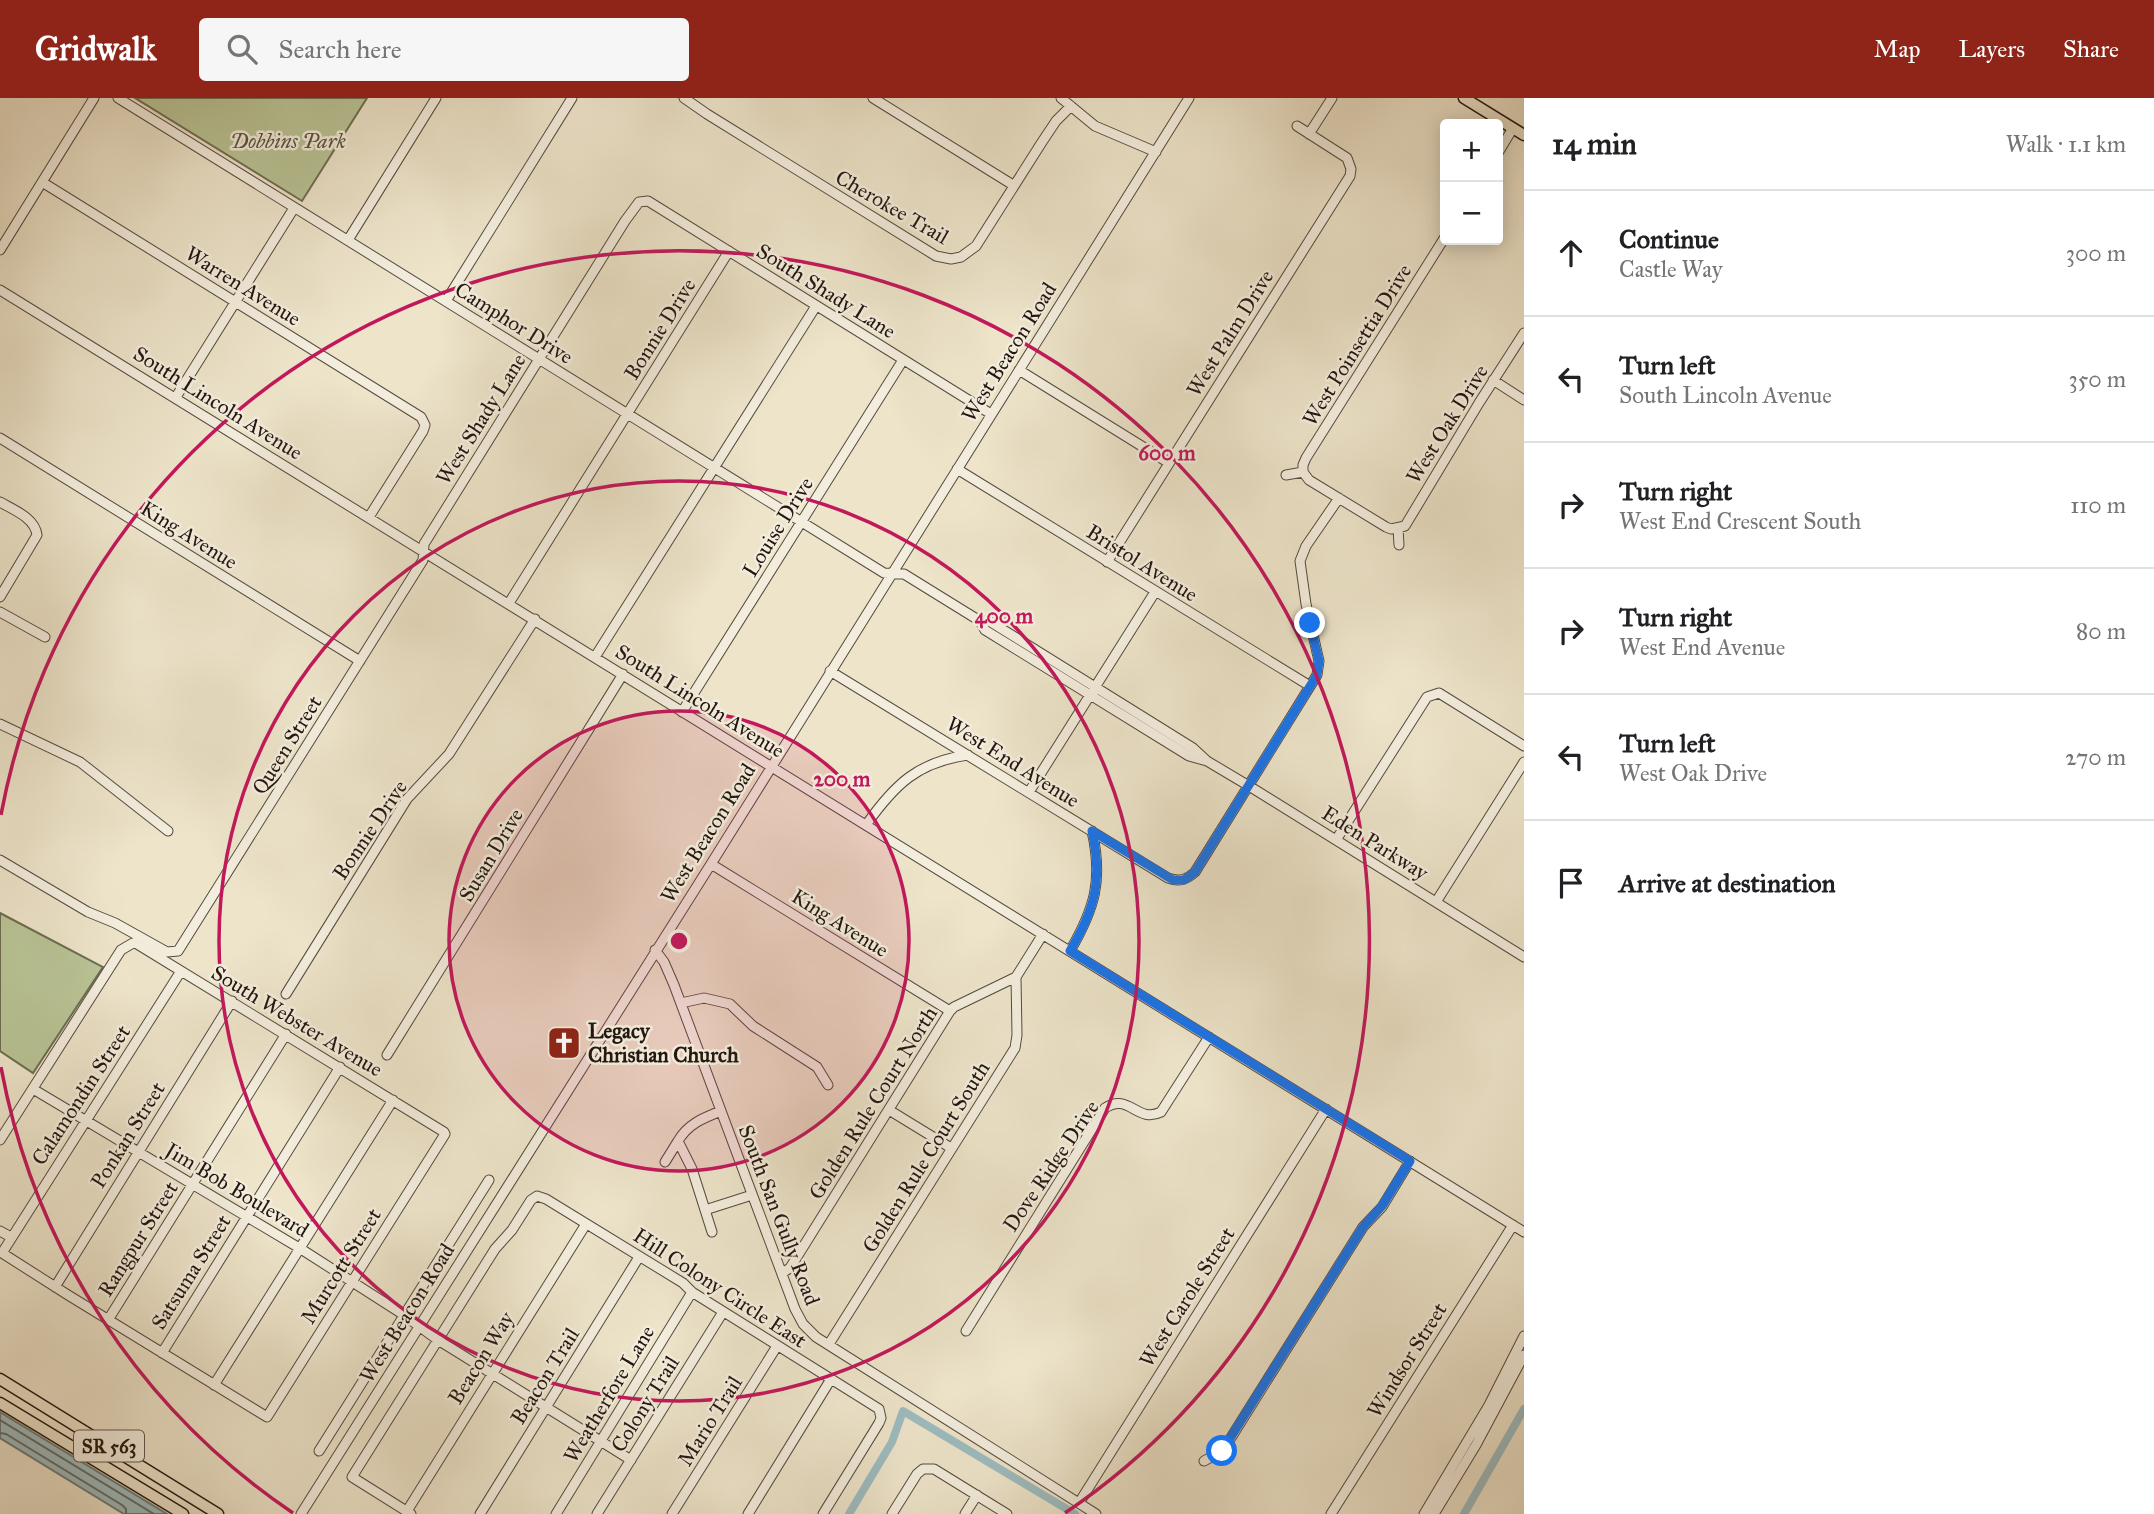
<!DOCTYPE html>
<meta charset="utf-8">
<style>
:root{--surface:#fff;--page:#f6f6f6;--text:#202124;--muted:#757577;--line:#e0e0e0;--accent:#8f2418}
body{margin:0;font-family:"IM FELL Great Primer",serif;background:var(--page);color:var(--text)}
.controls{position:absolute;right:21px;top:21px;display:grid;overflow:hidden;border-radius:7px;box-shadow:0 4px 18px #0003}
.controls button{width:63px;height:63px;display:grid;place-items:center;padding:0;border:0;border-bottom:2px solid var(--line);background:var(--surface);color:var(--text);font:35px sans-serif}
.stop{position:absolute;width:21px;height:21px;margin:-16px;border:5px solid #1a73e8;border-radius:50%;background:#fff}
.stop.end{background:#1a73e8;border-color:#fff;box-shadow:0 2px 7px #0008}
.list{margin:0;padding:0;list-style:none}
h2{display:flex;justify-content:space-between;align-items:center;height:91px;margin:0;padding:0 28px;font-size:30px}
h2 small{font-size:23px;font-weight:400;color:var(--muted)}
.list li{display:grid;grid-template-columns:46px 1fr auto;gap:21px;align-items:center;box-sizing:border-box;height:126px;padding:0 28px;border-top:2px solid var(--line)}
.list b{display:block;font-size:26px;white-space:nowrap}
.list p{margin:0;font-size:23px;white-space:nowrap;color:var(--muted)}
.list em{font-size:23px;font-style:normal;color:var(--muted)}
.icon{flex:none;width:38px;height:38px;fill:none;stroke:currentColor;stroke-width:2;stroke-linecap:round;stroke-linejoin:round}
.map{position:relative;flex:none;width:1524px;height:1416px;overflow:hidden}
header{display:flex;align-items:center;gap:42px;box-sizing:border-box;height:98px;padding:0 35px;background:var(--accent);color:#fff}
header strong{font-size:33px}
nav{display:flex;gap:38px;margin-inline-start:auto;font-size:24px}
.search{width:490px;height:63px;background:var(--page);display:flex;align-items:center;gap:18px;box-sizing:border-box;padding:0 24px;border-radius:7px;color:var(--muted);font-size:26px}
main{display:flex}
aside{flex:1;background:var(--surface)}
.map>svg:first-child{display:block}
.green{fill:#b9c496;stroke:#6e6d52;stroke-width:2}
.water{fill:#9dbcc0;stroke:#6c7a79;stroke-width:2}
.lines{fill:none;stroke-linecap:round;stroke-linejoin:round}
.shore{stroke:#606968;stroke-width:2}
.canal{stroke:#9dbcc0;stroke-width:8}
.minor-casing{stroke:#554a3e;stroke-width:11}
.major-casing{stroke:#22160f;stroke-width:13}
.minor{stroke:#f3eddd;stroke-width:9}
.major{stroke:#ede4ca;stroke-width:10}
.route{stroke:#1a73e8;stroke-width:9}
.ring{fill:none;stroke:#c2185b;stroke-width:3.5}
.labels{text-anchor:middle;dominant-baseline:central;stroke-width:5;stroke-linejoin:round;paint-order:stroke}
.shield{fill:#f3eddd;stroke:#61564d;stroke-width:2}
.shield-label{font-size:19px;font-weight:bold;fill:#22160f}
.park-label{font-size:21px;font-style:italic;fill:#57533e;stroke:#f3eddd}
.street-label{font-size:21px;fill:#22160f;stroke:#f3eddd}
.poi-label{font-size:21px;font-weight:bold;fill:#22160f;stroke:#f3eddd;text-anchor:start}
.centre{fill:#c2185b;stroke:#f3eddd;stroke-width:3.5}
.ring-label{font-size:21px;text-anchor:middle;font-weight:bold;fill:#c2185b;stroke:#f3eddd;stroke-width:5;stroke-linejoin:round;paint-order:stroke}
</style>
<header>
<strong>Gridwalk</strong>
<div class="search"><svg class="icon" aria-label="search" viewBox="0 0 24 24"><circle cx="10" cy="10" r="6"/><path d="M15 15l6 6"/></svg>Search here</div>
<nav><a>Map</a><a>Layers</a><a>Share</a></nav>
</header>
<main>
<div class="map">
<svg width="1524" height="1416" viewBox="0 0 1524 1416">
<rect width="100%" height="100%" fill="#ede4ca"/>
<filter id="stains"><feTurbulence type="fractalNoise" baseFrequency=".00286" numOctaves="4"/><feColorMatrix values="0 0 0 0 .2 0 0 0 0 .09 0 0 0 0 .02 0 0 0 .5 -.17"/></filter>
<radialGradient id="worn" r=".72"><stop offset=".6" stop-color="#630" stop-opacity="0"/><stop offset="1" stop-color="#630" stop-opacity=".3"/></radialGradient>
<!-- green -->
<path class="green" d="M 135,0 L 367,0 L 302,103 Z
M 0,815 L 103,869 L 33,975 L 0,953 Z"/>
<!-- water -->
<path class="water" d="M 0,1314 L 167,1416 L 124,1416 L 0,1340 Z"/>
<g class="lines">
<!-- shore -->
<path class="shore" d="M 0,1322 L 154,1416
M 0,1335 L 6,1336 L 122,1407 L 126,1411 L 126,1416"/>
<!-- canal -->
<path class="canal" d="M 849,1416 L 892,1344 L 903,1313 L 1075,1416
M 1464,1416 L 1524,1311"/>
<defs>
<path id="minor" d="M 118,0 L 884,475 L 904,476 L 980,523 L 989,523 L 1193,650 L 1207,663
M 684,0 L 707,16 L 936,158 L 951,161 L 961,159 L 976,148 L 1042,44 L 1056,23 L 1071,8
M 873,0 L 1013,87
M 1061,0 L 1095,28 L 1156,54
M 1309,36 L 1332,0
M 1498,55 L 1513,30
M 42,84 L 421,319 L 425,327 L 423,333 L 369,419
M 348,142 L 436,0
M 0,152 L 94,0
M 0,192 L 1524,1134
M 446,203 L 572,0
M 1019,272 L 1169,365
M 1493,282 L 1524,302
M 176,299 L 294,110
M 0,340 L 360,563
M 957,371 L 1310,588
M 1303,374 L 1309,382 L 1386,429 L 1391,431 L 1405,428 L 1479,305 L 1524,235
M 1303,374 L 1303,367 L 1306,360 L 1445,139
M 1286,377 L 1303,374
M 0,404 C 14,412 35,420 37,437 L 0,499
M 1398,430 L 1399,447
M 1107,464 L 1350,78 L 1351,71 L 1347,60 L 1297,28
M 509,505 L 729,153
M 0,514 L 45,539
M 980,523 L 985,532 L 1189,658 L 1207,663 L 1249,688 L 1524,859
M 595,559 L 816,208
M 830,573 L 1168,780 C 1179,784 1186,782 1195,774 L 1317,577 L 1319,563 L 1306,506 L 1300,463 L 1306,448 L 1339,400
M 682,614 L 903,262
M 0,626 L 80,664 L 168,733
M 1029,694 L 1155,494
M 866,727 C 895,686 918,664 968,657
M 1336,742 L 1427,599 L 1439,595 L 1524,648
M 0,762 L 88,814 L 115,825 L 167,854 L 178,853 L 423,462 L 424,446 L 625,123 L 639,104 L 648,103 L 991,316
M 711,766 L 950,913
M 1436,804 L 1524,664
M 655,852 L 664,864 L 674,887 L 795,1211 L 803,1226 L 816,1239 L 1096,1416
M 1070,853 C 1095,810 1103,782 1092,733
M 1016,879 L 1043,836
M 286,896 L 407,701 L 449,656 L 535,521
M 681,905 L 704,900 L 730,906 L 753,928 L 817,969 L 828,987
M 387,957 L 623,576
M 33,991 L 301,1151 L 404,1217 L 438,1242 L 631,1362
M 889,1012 L 951,1050
M 0,1042 L 121,852 L 133,845 L 137,846 L 444,1034 L 445,1036 L 267,1319 L 68,1197 L 2,1155 L 181,873
M 665,1064 L 678,1043
M 705,1112 L 752,1097
M 0,1133 L 11,1139
M 712,1134 L 692,1071 L 678,1043 C 688,1026 703,1020 721,1013
M 782,1175 L 790,1170 L 950,913 L 954,909 L 1016,879
M 55,1189 L 232,903
M 108,1222 L 286,936
M 966,1233 L 1105,1010 C 1129,994 1137,1026 1161,1014 L 1209,939
M 829,1246 L 1015,950 L 1017,937 L 1016,879
M 162,1255 L 340,969
M 214,1287 L 393,1002
M 319,1353 L 489,1082
M 1204,1363 L 1222,1353 L 1227,1346 L 1363,1129 L 1382,1109 L 1410,1063
M 1079,1405 L 1326,1011
M 407,1413 L 586,1126
M 301,1416 L 711,766 L 1189,0
M 411,1416 L 352,1379 L 495,1151 L 512,1132 L 531,1102 L 537,1098 L 546,1101 L 683,1185 L 692,1194 L 879,1311 L 881,1320 L 879,1325 L 823,1416
M 480,1416 L 639,1159
M 556,1416 L 692,1194
M 597,1416 L 723,1214
M 672,1416 L 777,1248
M 748,1416 L 831,1281
M 892,1416 L 917,1376 L 923,1371 L 934,1371 L 1007,1416
M 965,1416 L 977,1397
M 1331,1416 L 1513,1127
M 1424,1416 L 1489,1307 L 1524,1238
M 1434,1416 L 1476,1347 L 1524,1257"/>
<path id="major" d="M 1464,0 L 1524,37
M 0,1281 L 218,1416
M 0,1305 L 183,1416"/>
</defs>
<!-- minor casing -->
<use href="#minor" class="minor-casing"/>
<!-- major casing -->
<use href="#major" class="major-casing"/>
<!-- minor -->
<use href="#minor" class="minor"/>
<!-- major -->
<use href="#major" class="major"/>
</g>
<g class="lines">
<!-- route -->
<path class="route" d="M 1222,1353 L 1363,1129 L 1382,1108 L 1410,1063 L 1070,853 C 1095,811 1103,782 1092,733 L 1173,782 L 1184,782 L 1195,774 L 1317,577 L 1319,563 L 1310,525"/>
</g>
<!-- distance rings -->
<circle cx="679" cy="843" r="230" fill="#c2185b" fill-opacity=".12"/>
<g class="ring">
<circle cx="679" cy="843" r="230"/>
<circle cx="679" cy="843" r="460"/>
<path d="M293 1415A690 690 0 0 1 1 969M1 717A690 690 0 1 1 1065 1415"/>
</g>
<!-- icons -->
<defs>
<symbol id="church-square" viewBox="-11 -11 22 22"><rect x="-9" y="-9" width="18" height="18" rx="4" fill="#8f2418" stroke="#f3eddd"/><path d="M-1.2-6h2.4v3.5h3.3v2.4h-3.3V6h-2.4V-.1h-3.3v-2.4h3.3Z" fill="#fff"/></symbol>
</defs>
<g fill-rule="evenodd">
<use href="#church-square" x="545" y="926" width="38" height="38"/>
</g>
<g class="labels">
<!-- shield labels -->
<rect class="shield" x="74" y="1332.5" width="70" height="31" rx="5"/>
<g class="shield-label">
<text x="109" y="1348">SR 563</text>
</g>
<!-- park labels -->
<g class="park-label">
<text x="288" y="43">Dobbins Park</text>
</g>
<!-- street labels -->
<g class="street-label">
<text transform="translate(892 109) rotate(30)">Cherokee Trail</text>
<text transform="translate(243 188) rotate(32)">Warren Avenue</text>
<text transform="translate(826 193) rotate(32)">South Shady Lane</text>
<text transform="translate(514 225) rotate(32)">Camphor Drive</text>
<text transform="translate(660 231) rotate(-58)">Bonnie Drive</text>
<text transform="translate(1230 235) rotate(-58)">West Palm Drive</text>
<text transform="translate(1357 247) rotate(-58)">West Poinsettia Drive</text>
<text transform="translate(1009 254) rotate(-58)">West Beacon Road</text>
<text transform="translate(218 305) rotate(32)">South Lincoln Avenue</text>
<text transform="translate(481 321) rotate(-58)">West Shady Lane</text>
<text transform="translate(1447 326) rotate(-58)">West Oak Drive</text>
<text transform="translate(778 429) rotate(-58)">Louise Drive</text>
<text transform="translate(189 437) rotate(32)">King Avenue</text>
<text transform="translate(1142 465) rotate(32)">Bristol Avenue</text>
<text transform="translate(700 603) rotate(32)">South Lincoln Avenue</text>
<text transform="translate(287 647) rotate(-58)">Queen Street</text>
<text transform="translate(1013 664) rotate(32)">West End Avenue</text>
<text transform="translate(370 732) rotate(-56)">Bonnie Drive</text>
<text transform="translate(708 735) rotate(-58)">West Beacon Road</text>
<text transform="translate(1375 745) rotate(32)">Eden Parkway</text>
<text transform="translate(491 757) rotate(-59)">Susan Drive</text>
<text transform="translate(840 825) rotate(32)">King Avenue</text>
<text transform="translate(297 923) rotate(31)">South Webster Avenue</text>
<text transform="translate(81 997) rotate(-57)">Calamondin Street</text>
<text transform="translate(873 1005) rotate(-58)">Golden Rule Court North</text>
<text transform="translate(128 1037) rotate(-58)">Ponkan Street</text>
<text transform="translate(926 1059) rotate(-58)">Golden Rule Court South</text>
<text transform="translate(1051 1068) rotate(-56)">Dove Ridge Drive</text>
<text transform="translate(237 1092) rotate(31)">Jim Bob Boulevard</text>
<text transform="translate(779 1117) rotate(69)">South San Gully Road</text>
<text transform="translate(138 1141) rotate(-58)">Rangpur Street</text>
<text transform="translate(341 1168) rotate(-58)">Murcott Street</text>
<text transform="translate(191 1174) rotate(-58)">Satsuma Street</text>
<text transform="translate(720 1190) rotate(33)">Hill Colony Circle East</text>
<text transform="translate(1187 1199) rotate(-58)">West Carole Street</text>
<text transform="translate(407 1215) rotate(-58)">West Beacon Road</text>
<text transform="translate(481 1260) rotate(-58)">Beacon Way</text>
<text transform="translate(1407 1262) rotate(-58)">Windsor Street</text>
<text transform="translate(545 1278) rotate(-58)">Beacon Trail</text>
<text transform="translate(609 1296) rotate(-59)">Weatherfore Lane</text>
<text transform="translate(645 1306) rotate(-58)">Colony Trail</text>
<text transform="translate(710 1323) rotate(-58)">Mario Trail</text>
</g>
<!-- poi labels -->
<g class="poi-label">
<text x="588" y="933">Legacy<tspan x="588" dy="24">Christian Church</tspan></text>
</g>
</g>
<circle cx="679" cy="843" r="10" class="centre"/>
<g class="ring-label">
<text x="1167" y="362">600 m</text>
<text x="1004" y="525">400 m</text>
<text x="842" y="688">200 m</text>
</g>
<rect width="100%" height="100%" filter="url(#stains)"/>
<rect width="100%" height="100%" fill="url(#worn)"/>
</svg>
<div class="controls">
<button>+</button>
<button>−</button>
</div>
<div class="stop" style="left:1222px;top:1353px"></div>
<div class="stop end" style="left:1310px;top:525px"></div>
</div>
<aside>
<h2>14 min<small>Walk · 1.1 km</small></h2>
<ul class="list">
<li><svg class="icon" aria-label="ahead" viewBox="0 0 24 24"><path d="M12 20V5M6 11l6-6 6 6"/></svg><div><b>Continue</b><p>Castle Way</p></div><em>300 m</em></li>
<li><svg class="icon" aria-label="left" viewBox="0 0 24 24"><path d="M17 20v-9H6M10 6l-5 5 5 5"/></svg><div><b>Turn left</b><p>South Lincoln Avenue</p></div><em>350 m</em></li>
<li><svg class="icon" aria-label="right" viewBox="0 0 24 24"><path d="M7 20v-9h11M14 6l5 5-5 5"/></svg><div><b>Turn right</b><p>West End Crescent South</p></div><em>110 m</em></li>
<li><svg class="icon" aria-label="right" viewBox="0 0 24 24"><path d="M7 20v-9h11M14 6l5 5-5 5"/></svg><div><b>Turn right</b><p>West End Avenue</p></div><em>80 m</em></li>
<li><svg class="icon" aria-label="left" viewBox="0 0 24 24"><path d="M17 20v-9H6M10 6l-5 5 5 5"/></svg><div><b>Turn left</b><p>West Oak Drive</p></div><em>270 m</em></li>
<li><svg class="icon" aria-label="arrive" viewBox="0 0 24 24"><path d="M6 21V4h12l-3 4 3 4H6"/></svg><div><b>Arrive at destination</b></div></li>
</ul>
</aside>
</main>
